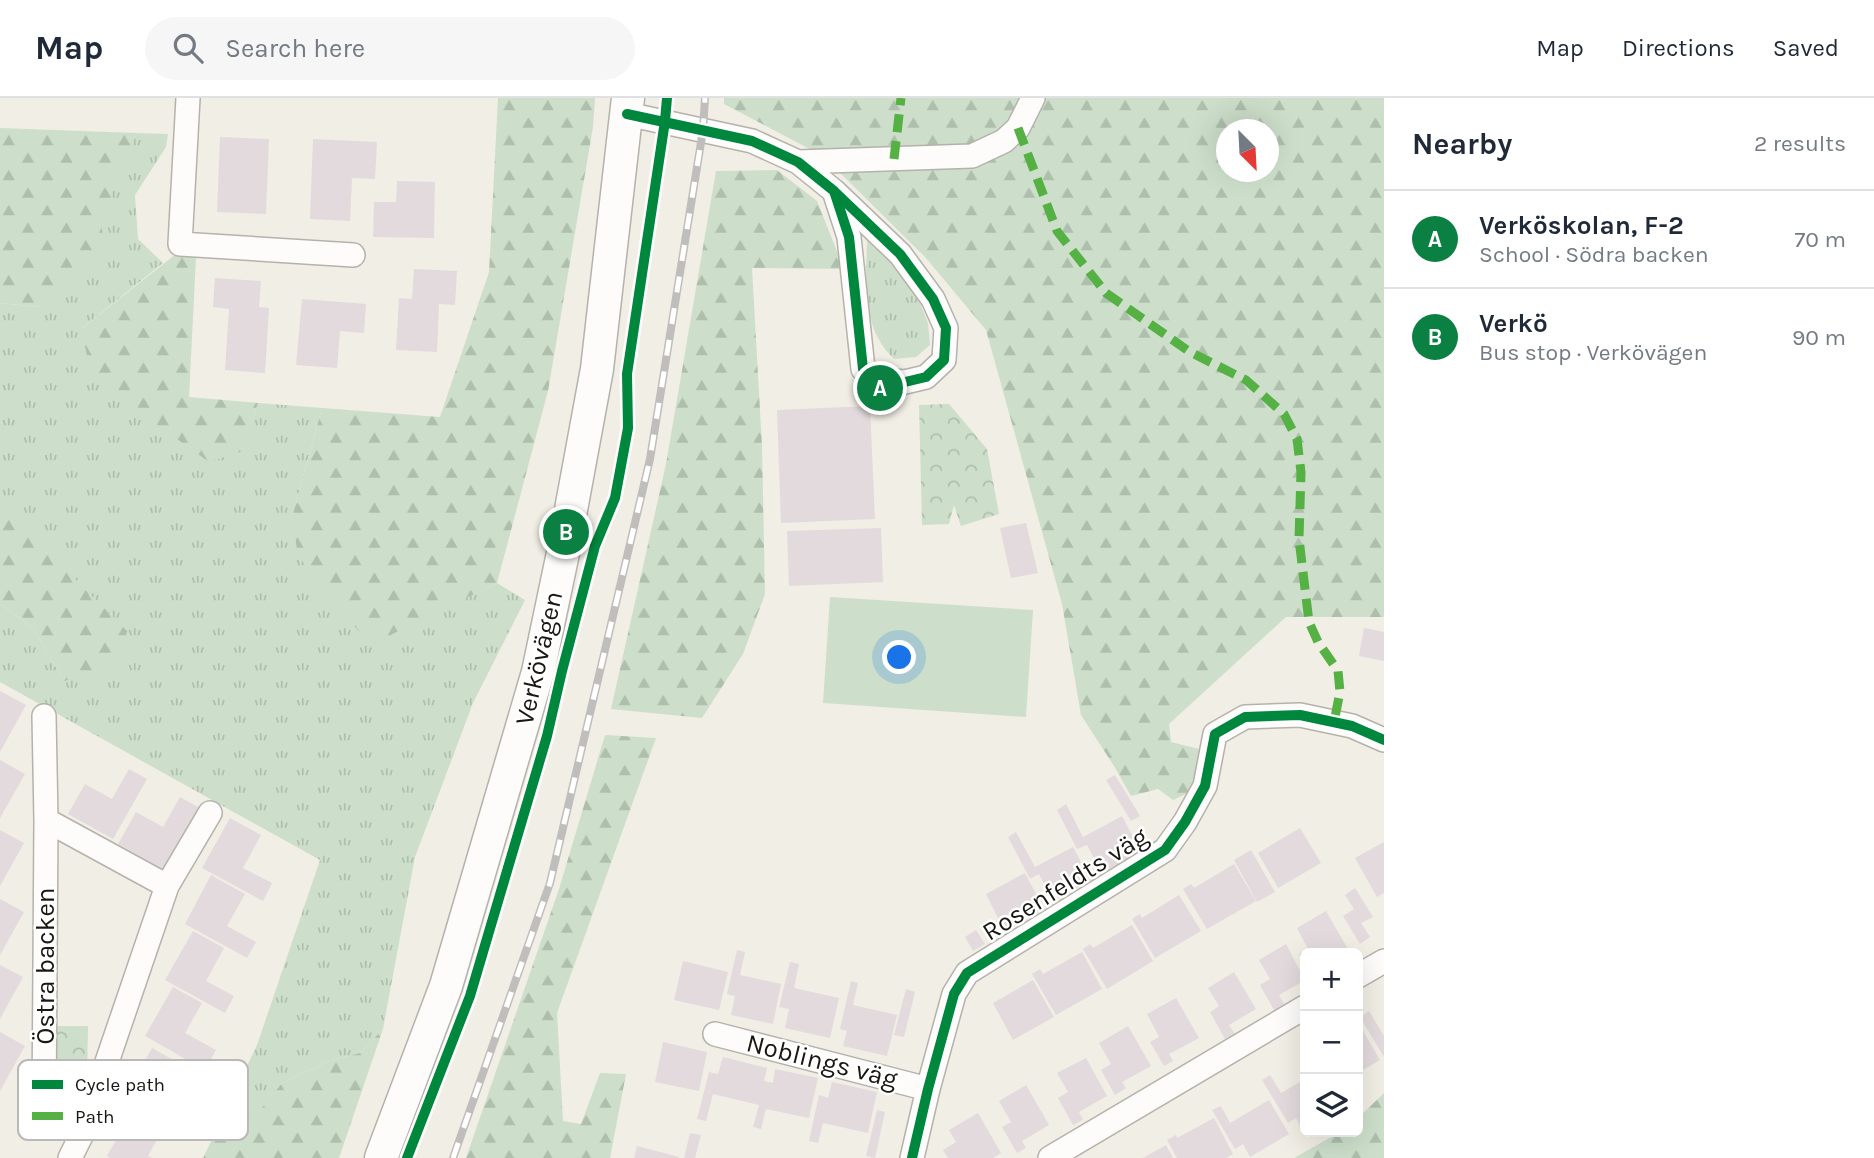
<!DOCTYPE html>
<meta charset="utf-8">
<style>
:root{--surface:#fff;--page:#f6f6f7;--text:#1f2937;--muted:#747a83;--line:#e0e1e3;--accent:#0b8043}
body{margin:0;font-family:Karla,sans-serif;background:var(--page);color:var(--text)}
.controls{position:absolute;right:21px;bottom:21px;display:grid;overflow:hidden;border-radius:10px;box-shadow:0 7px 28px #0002}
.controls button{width:63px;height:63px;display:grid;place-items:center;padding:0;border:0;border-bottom:2px solid var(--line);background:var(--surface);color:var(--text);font:35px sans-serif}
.compass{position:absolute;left:1216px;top:21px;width:63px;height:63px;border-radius:50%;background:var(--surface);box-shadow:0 7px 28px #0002;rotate:156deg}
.you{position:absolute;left:900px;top:560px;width:24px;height:24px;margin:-18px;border:5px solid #fff;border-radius:50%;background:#1a73e8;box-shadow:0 0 0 10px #1a73e833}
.badge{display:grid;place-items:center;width:46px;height:46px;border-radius:50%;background:var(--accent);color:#fff;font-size:23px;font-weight:700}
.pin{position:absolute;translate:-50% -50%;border:4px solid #fff;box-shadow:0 2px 7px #0006}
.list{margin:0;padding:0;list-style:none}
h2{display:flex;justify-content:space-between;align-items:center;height:91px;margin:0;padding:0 28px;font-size:30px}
h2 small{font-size:23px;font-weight:400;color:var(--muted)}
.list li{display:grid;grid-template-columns:46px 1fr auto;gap:21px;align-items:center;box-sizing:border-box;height:98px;padding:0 28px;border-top:2px solid var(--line)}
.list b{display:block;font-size:26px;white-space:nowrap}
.list p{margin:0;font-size:23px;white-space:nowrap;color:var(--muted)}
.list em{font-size:23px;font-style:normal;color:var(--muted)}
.icon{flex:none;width:38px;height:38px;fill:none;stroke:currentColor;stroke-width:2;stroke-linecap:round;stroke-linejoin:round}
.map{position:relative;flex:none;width:1384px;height:1060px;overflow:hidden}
header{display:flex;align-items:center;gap:42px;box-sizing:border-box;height:98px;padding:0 35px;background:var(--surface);border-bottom:2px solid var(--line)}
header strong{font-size:33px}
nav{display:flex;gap:38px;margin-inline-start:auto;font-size:24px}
.search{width:490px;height:63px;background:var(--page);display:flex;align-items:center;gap:18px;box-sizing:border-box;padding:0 24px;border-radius:38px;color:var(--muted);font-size:26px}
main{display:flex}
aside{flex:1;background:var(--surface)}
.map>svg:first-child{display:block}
.grass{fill:url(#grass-tufts)}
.forest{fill:url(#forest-firs);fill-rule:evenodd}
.park{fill:url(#park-crowns)}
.garden{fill:#cddfcb}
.building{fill:#e2dadc}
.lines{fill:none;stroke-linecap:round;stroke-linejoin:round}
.minor-casing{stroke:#b4b2ab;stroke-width:26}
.secondary-casing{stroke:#b4b2ab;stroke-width:35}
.minor{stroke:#fdfcfb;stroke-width:23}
.secondary{stroke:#fdfcfb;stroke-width:32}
.rail-casing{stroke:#c0bebc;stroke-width:8}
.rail{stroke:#fff;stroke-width:5;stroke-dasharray:16;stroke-linecap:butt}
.quiet{stroke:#55b144;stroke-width:9;stroke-dasharray:18 9;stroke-linecap:butt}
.cycleway-casing{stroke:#fff;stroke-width:15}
.cycleway{stroke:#00873e;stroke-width:10}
.labels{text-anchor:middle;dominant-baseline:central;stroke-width:5;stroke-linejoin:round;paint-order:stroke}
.street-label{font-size:26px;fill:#191711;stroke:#fff}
.key{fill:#fff;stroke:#bab9b8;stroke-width:2}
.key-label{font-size:19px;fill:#191711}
</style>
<header>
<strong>Map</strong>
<div class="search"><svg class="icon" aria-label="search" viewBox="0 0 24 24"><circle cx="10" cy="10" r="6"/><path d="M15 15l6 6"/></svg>Search here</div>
<nav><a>Map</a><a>Directions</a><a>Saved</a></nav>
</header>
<main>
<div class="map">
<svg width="1384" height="1060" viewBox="0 0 1384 1060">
<defs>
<pattern id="grass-tufts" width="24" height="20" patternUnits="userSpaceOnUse" patternTransform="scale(1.75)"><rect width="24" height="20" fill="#cddfcb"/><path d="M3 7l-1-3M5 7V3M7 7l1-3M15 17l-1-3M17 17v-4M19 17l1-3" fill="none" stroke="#afbfad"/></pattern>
<pattern id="forest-firs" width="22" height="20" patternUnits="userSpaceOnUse" patternTransform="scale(1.75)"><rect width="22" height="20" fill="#cddfcb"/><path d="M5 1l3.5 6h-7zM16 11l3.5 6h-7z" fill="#afbfad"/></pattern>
<pattern id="park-crowns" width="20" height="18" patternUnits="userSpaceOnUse" patternTransform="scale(1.75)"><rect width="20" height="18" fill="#cddfcb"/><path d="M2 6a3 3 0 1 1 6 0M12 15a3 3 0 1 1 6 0" fill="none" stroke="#afbfad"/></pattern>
</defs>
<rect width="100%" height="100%" fill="#f1eee5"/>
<!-- grass -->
<path class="grass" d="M 137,35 L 168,36 L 166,49 L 135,97 L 138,141 L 163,165 L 81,231 L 243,352 L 258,305 L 322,310 L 292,419 L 370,546 L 497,485 L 525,502 L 473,605 L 415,759 L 383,931 L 360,955 L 332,962 L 282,985 L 247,1029 L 222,1021 L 257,947 L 320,762 L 0,584 L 0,506 L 33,530 L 64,583 L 0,399 L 0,205 L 39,209 L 99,121 Z
M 867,142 L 890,159 L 917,197 L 928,225 L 930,247 L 916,259 L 894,261 C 861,230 866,184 867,142 Z"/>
<!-- forest -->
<path class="forest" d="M 498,0 L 595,0 L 593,29 L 548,293 L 497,485 L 370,547 L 298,458 L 292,419 L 322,310 L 440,319 L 489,174 Z
M 724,0 L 1384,0 L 1384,519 L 1286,519 L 1169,626 L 1171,644 L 1199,651 L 1200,667 L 1190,694 L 1173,702 L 1158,691 L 1131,698 L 1114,668 L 1081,617 L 1062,506 L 986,232 L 926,160 L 823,58 L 724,6 ZM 1226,32 L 1268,32 L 1268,74 L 1226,74 Z
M 0,30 L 137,35 L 100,121 L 106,153 L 39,209 L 0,205 Z
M 777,72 L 817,103 L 844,171 L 752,170 L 762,348 L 765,496 L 743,556 L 702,620 L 611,611 L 666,366 L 716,73 Z
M 176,156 L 196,159 L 189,299 L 258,305 L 243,353 L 209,364 L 92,280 L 81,231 Z
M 0,399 L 6,412 L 127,533 L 119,570 L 64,583 L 33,530 L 0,506 Z
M 605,637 L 656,640 L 557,915 L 563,1023 L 581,1026 L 600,975 L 626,976 L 610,1060 L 466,1060 L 559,791 Z
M 383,931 L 339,1060 L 203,1060 L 222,1021 L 247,1028 L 282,985 L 332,962 L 360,955 Z
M 1384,995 L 1384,1060 L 1294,1060 L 1340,1034 L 1358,1034 L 1358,1020 Z"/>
<!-- park -->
<path class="park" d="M 949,306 L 987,351 L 999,416 L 961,428 L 954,407 L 949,426 L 922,427 L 919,307 Z
M 56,928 L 88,928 L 87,985 L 56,985 Z"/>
<!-- garden -->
<path class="garden" d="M 830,499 L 1033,512 L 1026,619 L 823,605 Z"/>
<!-- building -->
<path class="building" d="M 220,39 L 269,41 L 266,116 L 217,114 Z
M 313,41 L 377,44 L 375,81 L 352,80 L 350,123 L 310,121 Z
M 397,83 L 435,84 L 434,140 L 373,139 L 374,104 L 396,104 Z
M 414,171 L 457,173 L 455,207 L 439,206 L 437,254 L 396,252 L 399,200 L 412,201 Z
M 215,180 L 261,183 L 259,209 L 269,210 L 265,275 L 225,272 L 229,211 L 213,209 Z
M 302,201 L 366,206 L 364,235 L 340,233 L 337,270 L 296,267 Z
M 870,308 L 875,421 L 781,425 L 777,312 Z
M 1026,425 L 1038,475 L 1011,480 L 1000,430 Z
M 881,430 L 883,484 L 789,488 L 787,433 Z
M 1364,530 L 1384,534 L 1384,563 L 1359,558 Z
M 0,593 L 26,607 L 0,654 Z
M 0,662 L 25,676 L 0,720 Z
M 129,671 L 147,681 L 113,741 L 68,716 L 85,686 L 112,701 Z
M 1115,677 L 1140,718 L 1131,723 L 1106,682 Z
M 180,699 L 200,710 L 165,772 L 118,746 L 136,714 L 163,729 Z
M 1066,706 L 1083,739 L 1122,718 L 1141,754 L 1102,775 L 1087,747 L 1077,751 L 1057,712 Z
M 230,720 L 261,737 L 243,770 L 272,785 L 263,803 L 202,770 Z
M 1300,730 L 1321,765 L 1278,790 L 1258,755 Z
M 0,732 L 24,745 L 0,788 Z
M 1016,734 L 1035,769 L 1073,749 L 1091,783 L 1053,803 L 1039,776 L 1030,781 L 1008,739 Z
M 1384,744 L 1384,795 L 1377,799 L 1355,760 Z
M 1251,752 L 1275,794 L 1257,804 L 1234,762 Z
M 1234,766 L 1256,803 L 1207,831 L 1183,791 L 1191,786 L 1194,790 Z
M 1025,775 L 1044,811 L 1004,832 L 986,796 Z
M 211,777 L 245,796 L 227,828 L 256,844 L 247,860 L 185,826 Z
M 1355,790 L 1373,819 L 1361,825 L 1370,839 L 1360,846 L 1343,818 L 1354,811 L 1345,797 Z
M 1179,797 L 1201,833 L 1155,860 L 1132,821 L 1140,816 L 1142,820 Z
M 0,801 L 24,814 L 0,857 Z
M 1326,813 L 1349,853 L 1346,855 L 1305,855 L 1305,867 L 1299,856 L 1308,851 L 1297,830 Z
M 1132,827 L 1153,863 L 1107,891 L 1083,851 L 1090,846 L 1093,850 Z
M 976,832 L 985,846 L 973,853 L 965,839 Z
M 193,833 L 224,850 L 206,883 L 234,898 L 225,915 L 165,882 Z
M 1286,846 L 1305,882 L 1279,897 L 1284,906 L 1274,912 L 1260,887 L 1270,881 L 1259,862 Z
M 737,852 L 745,854 L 740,877 L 781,886 L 773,926 L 731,917 L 735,898 L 727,896 Z
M 1082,854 L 1102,891 L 1056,917 L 1032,876 L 1040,871 L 1043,876 Z
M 683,863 L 728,874 L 719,912 L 674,902 Z
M 790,864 L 799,866 L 794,890 L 839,900 L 830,940 L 785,930 L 789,911 L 779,909 Z
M 0,867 L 23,879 L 0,921 Z
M 1234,874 L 1256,911 L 1229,927 L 1235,936 L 1225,941 L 1210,914 L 1219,908 L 1208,890 Z
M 1033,882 L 1054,919 L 1013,942 L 993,905 Z
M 851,883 L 858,885 L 853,907 L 897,917 L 887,958 L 843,948 L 847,933 L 840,931 Z
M 173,889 L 202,905 L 185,935 L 216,952 L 205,972 L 145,938 Z
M 906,891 L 915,894 L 904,939 L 894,937 Z
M 1176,900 L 1199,940 L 1169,956 L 1173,963 L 1164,968 L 1150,944 L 1159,939 L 1147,916 Z
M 1369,913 L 1384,938 L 1384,959 L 1360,919 Z
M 1359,926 L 1380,962 L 1358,975 L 1358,927 Z
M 1128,928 L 1151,968 L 1122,984 L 1126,990 L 1115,997 L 1101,972 L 1111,966 L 1099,945 Z
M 0,934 L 25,948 L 0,993 Z
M 663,944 L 707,954 L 699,993 L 655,984 Z
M 152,950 L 184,968 L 168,997 L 197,1013 L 186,1032 L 125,998 Z
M 723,959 L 767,970 L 764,983 L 773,985 L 775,971 L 818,980 L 809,1020 L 766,1011 L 761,1031 L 753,1029 L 759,1007 L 713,996 L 706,1023 L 697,1021 L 709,974 L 718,976 Z
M 1086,960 L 1107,998 L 1079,1014 L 1083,1022 L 1073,1027 L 1058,1000 L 1068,994 L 1057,975 Z
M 1270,977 L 1281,995 L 1305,981 L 1305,1025 L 1300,1028 L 1296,1020 L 1288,1025 L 1262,982 Z
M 832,984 L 877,994 L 868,1035 L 823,1025 L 818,1045 L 809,1043 L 819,997 L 828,1000 Z
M 1026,987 L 1049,1027 L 1022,1043 L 1026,1050 L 1017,1055 L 1002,1029 L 1011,1024 L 999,1003 Z
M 1269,1002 L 1289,1036 L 1250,1059 L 1243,1046 L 1235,1051 L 1212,1012 L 1221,1008 L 1230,1025 Z
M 135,1008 L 166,1025 L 148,1058 L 152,1060 L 110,1060 L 107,1058 Z
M 877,1012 L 885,1014 L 875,1060 L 866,1058 Z
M 978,1015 L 1001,1055 L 993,1060 L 948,1060 L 943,1052 L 956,1044 L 949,1032 Z
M 1214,1020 L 1233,1056 L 1226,1060 L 1177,1060 L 1167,1042 L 1176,1037 L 1177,1040 Z
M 690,1035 L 701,1037 L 695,1060 L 684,1060 Z
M 1166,1047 L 1173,1060 L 1143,1060 Z
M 637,1048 L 679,1059 L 679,1060 L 634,1060 Z"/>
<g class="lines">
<defs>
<path id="minor" d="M 188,0 L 180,146 L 353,157
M 627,16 L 752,43 L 798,64 L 834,93 L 849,139 L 863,271 L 883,282 L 905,284 L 926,279 L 944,262 L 946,230 L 933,201 L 900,156 L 834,93
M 798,64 L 972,58 L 1004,43 L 1018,30 L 1033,0
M 44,618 L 46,722 L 44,1011 L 83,1034
M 46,722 L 167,788
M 1358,878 L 1384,863
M 715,936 L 928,991
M 70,1060 L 83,1034 L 167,788 L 210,715
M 912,1060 L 928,991 L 954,896 L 967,875 L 1165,752 L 1185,724 L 1205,688 L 1215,636 L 1245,619 L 1300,617 L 1352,628 L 1384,642
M 1050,1060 L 1305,909"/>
<path id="secondary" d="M 381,1060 L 446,888 L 538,574 L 563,455 L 597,271 L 628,0"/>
</defs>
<!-- minor casing -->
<use href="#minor" class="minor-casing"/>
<!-- secondary casing -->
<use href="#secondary" class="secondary-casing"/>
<!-- minor -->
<use href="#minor" class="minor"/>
<!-- secondary -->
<use href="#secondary" class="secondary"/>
<defs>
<path id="rail" d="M 453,1060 L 550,785 L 650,361 L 703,32 L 705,0"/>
</defs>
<!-- rail casing -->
<use href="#rail" class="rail-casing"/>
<!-- rail -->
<use href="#rail" class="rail"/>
<!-- quiet -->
<path class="quiet" d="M 1018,30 L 1057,133 L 1106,195 L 1190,254 L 1246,282 L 1284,316 L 1297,341 L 1301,374 L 1299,441 L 1309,524 L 1318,544 L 1338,573 L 1340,594 L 1334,624
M 894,61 L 901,0"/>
<defs>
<path id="cycleway" d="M 627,16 L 752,43 L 798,64 L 834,93 L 849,139 L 863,271 L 883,282 L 905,284 L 926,279 L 944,262 L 946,230 L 933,201 L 900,156 L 834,93
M 407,1060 L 470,898 L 547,638 L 562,573 L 595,448 L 615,400 L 628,330 L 627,276 L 665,23 L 667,0
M 912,1060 L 928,991 L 954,896 L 967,875 L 1165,752 L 1185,724 L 1205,688 L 1215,636 L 1245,619 L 1300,617 L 1352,628 L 1384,642"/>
</defs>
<!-- cycleway casing -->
<use href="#cycleway" class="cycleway-casing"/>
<!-- cycleway -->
<use href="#cycleway" class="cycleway"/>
</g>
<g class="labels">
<!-- street labels -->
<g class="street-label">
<text transform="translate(539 560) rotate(-77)">Verkövägen</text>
<text transform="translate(1065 786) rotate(-32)">Rosenfeldts väg</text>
<text transform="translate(45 868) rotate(-90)">Östra backen</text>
<text transform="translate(822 963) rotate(14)">Noblings väg</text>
</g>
</g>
<!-- legend -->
<rect x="18" y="962" width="230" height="80" rx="10" class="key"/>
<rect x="32" y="982" width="31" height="9" fill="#00873e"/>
<rect x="32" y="1014" width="31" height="8" fill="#55b144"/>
<g class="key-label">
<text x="75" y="993">Cycle path</text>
<text x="75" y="1025">Path</text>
</g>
</svg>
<div class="controls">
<button>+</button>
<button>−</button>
<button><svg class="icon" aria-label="layers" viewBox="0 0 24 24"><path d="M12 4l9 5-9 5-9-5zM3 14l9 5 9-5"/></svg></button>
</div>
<svg class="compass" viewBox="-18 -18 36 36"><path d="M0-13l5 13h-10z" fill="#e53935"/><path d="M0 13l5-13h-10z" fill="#747a83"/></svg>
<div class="you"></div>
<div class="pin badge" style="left:880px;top:290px">A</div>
<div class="pin badge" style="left:566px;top:434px">B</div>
</div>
<aside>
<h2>Nearby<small>2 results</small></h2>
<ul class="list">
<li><span class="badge">A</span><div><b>Verköskolan, F-2</b><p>School · Södra backen</p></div><em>70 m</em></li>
<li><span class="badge">B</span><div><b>Verkö</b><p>Bus stop · Verkövägen</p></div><em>90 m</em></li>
</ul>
</aside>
</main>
